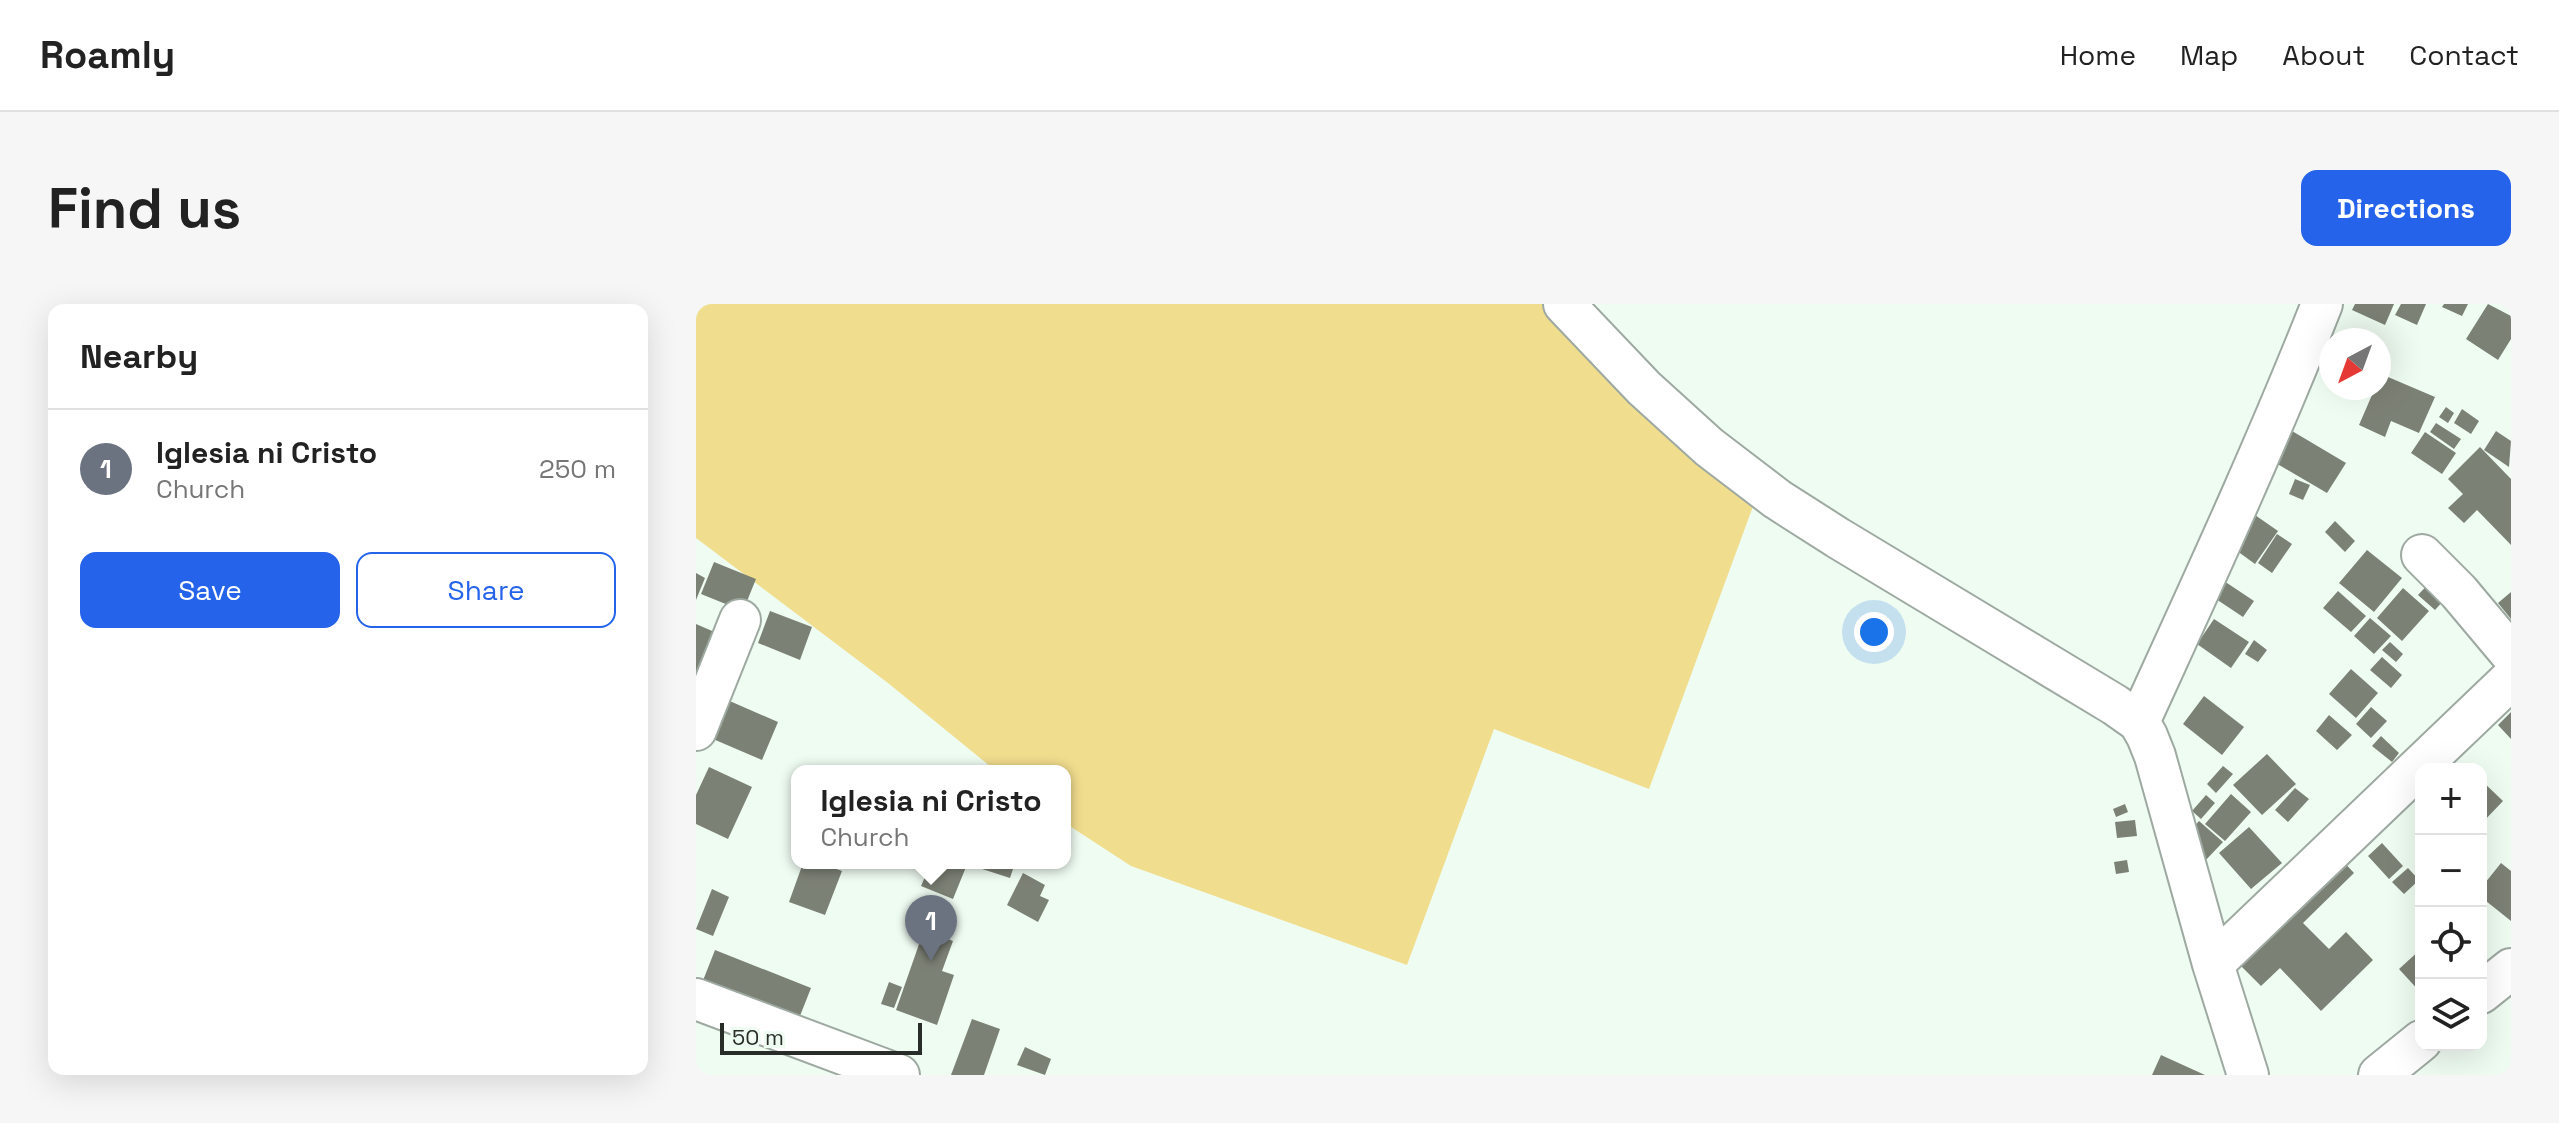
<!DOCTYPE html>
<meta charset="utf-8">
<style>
:root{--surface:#fff;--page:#f6f6f6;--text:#222;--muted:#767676;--line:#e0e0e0;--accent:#2563eb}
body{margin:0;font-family:"Space Grotesk",sans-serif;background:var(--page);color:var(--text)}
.controls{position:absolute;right:24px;bottom:24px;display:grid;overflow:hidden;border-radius:16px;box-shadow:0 8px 32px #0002}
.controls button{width:72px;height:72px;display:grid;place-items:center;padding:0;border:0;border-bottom:2px solid var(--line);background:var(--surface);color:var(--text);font:40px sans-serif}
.compass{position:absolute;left:1623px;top:24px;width:72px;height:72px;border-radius:50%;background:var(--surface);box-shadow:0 8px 32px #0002;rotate:221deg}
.scale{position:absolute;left:24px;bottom:20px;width:202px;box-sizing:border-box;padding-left:8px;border:4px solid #282d29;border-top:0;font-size:22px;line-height:28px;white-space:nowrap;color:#282d29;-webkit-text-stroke:6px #effcf2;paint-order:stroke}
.you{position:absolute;left:1178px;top:328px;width:28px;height:28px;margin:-20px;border:6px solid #fff;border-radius:50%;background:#1a73e8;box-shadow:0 0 0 12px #1a73e833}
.badge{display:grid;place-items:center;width:52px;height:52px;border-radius:50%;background:var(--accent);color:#fff;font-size:26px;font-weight:700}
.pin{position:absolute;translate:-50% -66px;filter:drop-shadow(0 2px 4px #0008)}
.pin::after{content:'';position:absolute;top:42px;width:28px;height:24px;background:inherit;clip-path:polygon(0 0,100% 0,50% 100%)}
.popup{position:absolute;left:95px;top:461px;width:280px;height:104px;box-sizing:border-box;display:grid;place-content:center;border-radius:16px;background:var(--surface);filter:drop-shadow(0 2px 6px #0005);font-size:26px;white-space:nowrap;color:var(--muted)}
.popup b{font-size:30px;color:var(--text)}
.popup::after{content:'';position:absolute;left:50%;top:100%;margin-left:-16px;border:16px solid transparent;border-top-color:var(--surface)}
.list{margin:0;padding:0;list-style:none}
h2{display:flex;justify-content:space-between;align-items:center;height:104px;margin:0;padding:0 32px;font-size:34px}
h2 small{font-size:26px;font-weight:400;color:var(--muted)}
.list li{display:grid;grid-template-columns:52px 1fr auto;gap:24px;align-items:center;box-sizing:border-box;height:120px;padding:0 32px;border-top:2px solid var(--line)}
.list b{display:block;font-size:30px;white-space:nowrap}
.list p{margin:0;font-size:26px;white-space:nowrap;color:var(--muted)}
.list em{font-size:26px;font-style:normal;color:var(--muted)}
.actions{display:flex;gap:16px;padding:24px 32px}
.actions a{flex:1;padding:18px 0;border:2px solid var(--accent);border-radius:16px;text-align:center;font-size:28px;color:var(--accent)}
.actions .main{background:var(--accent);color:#fff}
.icon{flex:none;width:44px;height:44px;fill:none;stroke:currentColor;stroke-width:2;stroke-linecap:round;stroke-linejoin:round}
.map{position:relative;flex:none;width:1815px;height:771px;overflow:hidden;border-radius:16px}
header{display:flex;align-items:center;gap:48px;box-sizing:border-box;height:112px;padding:0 40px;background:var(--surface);border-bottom:2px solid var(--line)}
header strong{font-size:38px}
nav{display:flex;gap:44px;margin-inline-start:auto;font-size:28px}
.intro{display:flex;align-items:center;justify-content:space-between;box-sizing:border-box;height:192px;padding:0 48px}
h1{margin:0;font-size:56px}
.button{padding:20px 36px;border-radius:16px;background:var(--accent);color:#fff;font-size:28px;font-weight:700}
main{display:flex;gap:48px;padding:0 48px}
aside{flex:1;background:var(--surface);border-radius:16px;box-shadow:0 8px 32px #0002}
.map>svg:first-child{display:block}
.green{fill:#f1dd8e}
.building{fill:#7c8175}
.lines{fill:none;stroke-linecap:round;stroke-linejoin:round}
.minor-casing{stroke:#9da9a1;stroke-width:44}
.minor{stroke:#fff;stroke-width:40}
</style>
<header>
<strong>Roamly</strong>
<nav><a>Home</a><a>Map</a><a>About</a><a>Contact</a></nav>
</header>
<div class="intro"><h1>Find us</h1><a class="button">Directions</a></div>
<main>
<aside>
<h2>Nearby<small></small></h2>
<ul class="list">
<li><span class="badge" style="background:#6b7280">1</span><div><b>Iglesia ni Cristo</b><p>Church</p></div><em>250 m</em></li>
</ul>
<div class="actions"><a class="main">Save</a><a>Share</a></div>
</aside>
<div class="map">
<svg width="1815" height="771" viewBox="0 0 1815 771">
<rect width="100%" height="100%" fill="#effcf2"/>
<!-- green -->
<path class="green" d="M 0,0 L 848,0 L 927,82 L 1059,197 L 953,485 L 798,425 L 711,661 L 435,562 L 369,519 L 369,467 L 300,467 L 192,379 L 0,234 Z"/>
<!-- building -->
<path class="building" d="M 1659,0 L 1698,0 L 1689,21 L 1656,6 Z
M 1705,0 L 1730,0 L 1721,21 L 1699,11 Z
M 1748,0 L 1772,0 L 1766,12 L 1746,3 Z
M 1792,0 L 1815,12 L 1815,35 L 1802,56 L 1770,35 Z
M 1685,70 L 1739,93 L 1723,129 L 1695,117 L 1689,133 L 1663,121 L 1679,84 L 1683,84 Z
M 1750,103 L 1758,109 L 1752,119 L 1743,113 Z
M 1766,105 L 1783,117 L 1775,130 L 1758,119 Z
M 1740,119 L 1765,135 L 1758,145 L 1734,128 Z
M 1591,124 L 1650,159 L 1631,189 L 1573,155 Z
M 1800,127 L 1815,137 L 1813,163 L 1788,146 Z
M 1729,128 L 1760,149 L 1746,170 L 1715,149 Z
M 1784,143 L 1815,175 L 1815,241 L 1781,206 L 1768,219 L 1752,204 L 1767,190 L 1752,175 Z
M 1599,175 L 1614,181 L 1607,196 L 1593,190 Z
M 1559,211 L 1582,227 L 1559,260 L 1537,244 Z
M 1639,217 L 1659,237 L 1649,248 L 1629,228 Z
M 1581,230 L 1596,240 L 1576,269 L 1562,259 Z
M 1671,246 L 1706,274 L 1678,308 L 1643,279 Z
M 18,258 L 60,275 L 47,307 L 5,290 Z
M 0,269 L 9,274 L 0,296 Z
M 1739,273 L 1755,288 L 1739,306 L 1722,291 Z
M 1528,277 L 1558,297 L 1547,313 L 1517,293 Z
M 1707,284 L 1733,307 L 1706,337 L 1681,314 Z
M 1642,287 L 1670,312 L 1655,328 L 1627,304 Z
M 1815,288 L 1815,315 L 1802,299 Z
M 74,307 L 116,323 L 104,356 L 62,339 Z
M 1674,314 L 1695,332 L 1678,350 L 1658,332 Z
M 1518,315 L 1553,338 L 1535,364 L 1501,340 Z
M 0,320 L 30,333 L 0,402 Z
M 1558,336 L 1571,346 L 1562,358 L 1549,350 Z
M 1694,338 L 1707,350 L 1700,358 L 1686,346 Z
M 1686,353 L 1706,371 L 1695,384 L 1674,366 Z
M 1655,365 L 1682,389 L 1660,414 L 1633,390 Z
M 20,391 L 82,418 L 66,456 L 3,429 Z
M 1508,392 L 1548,423 L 1526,451 L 1487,420 Z
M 1675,403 L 1691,417 L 1675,434 L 1660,420 Z
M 1815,408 L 1815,435 L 1802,421 Z
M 1633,411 L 1656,431 L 1641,446 L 1620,427 Z
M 1685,432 L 1703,449 L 1696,458 L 1676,442 Z
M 1571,450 L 1600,480 L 1566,511 L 1537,481 Z
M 1527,462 L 1537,470 L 1520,489 L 1511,480 Z
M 13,463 L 56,483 L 32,535 L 0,520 L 0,491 Z
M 1785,476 L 1807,497 L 1785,520 Z
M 1599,484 L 1613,495 L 1592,518 L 1579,506 Z
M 1535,490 L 1555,508 L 1529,537 L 1509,520 Z
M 1510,491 L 1519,499 L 1505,515 L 1496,507 Z
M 1429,500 L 1432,508 L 1420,513 L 1417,505 Z
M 1439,516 L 1441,532 L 1421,534 L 1419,518 Z
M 1503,517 L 1527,538 L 1508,558 L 1485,537 Z
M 1553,523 L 1586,559 L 1555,585 L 1523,549 Z
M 1686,539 L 1707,562 L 1693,575 L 1672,552 Z
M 1645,555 L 1658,569 L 1607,619 L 1633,645 L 1650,628 L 1677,656 L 1625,707 L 1584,664 L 1565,682 L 1541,658 Z
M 1431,556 L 1433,568 L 1420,570 L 1418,558 Z
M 107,559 L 124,559 L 146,567 L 129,611 L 93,598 Z
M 235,559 L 260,559 L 270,563 L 257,595 L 225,582 Z
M 281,559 L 319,559 L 314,574 L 280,563 Z
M 1805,559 L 1815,567 L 1815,617 L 1785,593 L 1785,584 Z
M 1712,564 L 1723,576 L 1708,590 L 1696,578 Z
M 327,569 L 349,581 L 344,592 L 353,596 L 342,618 L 311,601 Z
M 16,585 L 33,593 L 17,632 L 0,625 Z
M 228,626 L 257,637 L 246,667 L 258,671 L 241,721 L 200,706 Z
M 1725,645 L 1725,689 L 1703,665 Z
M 19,646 L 115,684 L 102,717 L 6,679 Z
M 193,678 L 206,683 L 198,704 L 185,700 Z
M 276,715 L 304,725 L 288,771 L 255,771 Z
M 329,743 L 355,755 L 349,771 L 321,761 Z
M 1465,751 L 1509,771 L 1456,771 Z"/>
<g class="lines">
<defs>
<path id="minor" d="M 868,0 L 948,84 L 1013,143 L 1081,195 L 1142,234 L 1419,401 L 1443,418 L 1451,432 L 1459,452 L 1517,660 L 1552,771
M 1726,251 L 1763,288 L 1815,350
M 1443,418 C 1506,280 1570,142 1626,0
M 0,426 L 44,316
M 1517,660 L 1815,375
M 1785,689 L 1815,665
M 0,695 L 203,771
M 1683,771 L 1725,737"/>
</defs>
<!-- minor casing -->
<use href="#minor" class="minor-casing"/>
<!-- minor -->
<use href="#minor" class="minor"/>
</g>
</svg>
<div class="controls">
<button>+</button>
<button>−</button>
<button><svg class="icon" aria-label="locate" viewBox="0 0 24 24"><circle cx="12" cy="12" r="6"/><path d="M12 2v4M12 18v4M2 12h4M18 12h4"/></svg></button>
<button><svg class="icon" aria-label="layers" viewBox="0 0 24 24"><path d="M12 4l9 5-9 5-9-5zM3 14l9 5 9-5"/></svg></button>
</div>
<svg class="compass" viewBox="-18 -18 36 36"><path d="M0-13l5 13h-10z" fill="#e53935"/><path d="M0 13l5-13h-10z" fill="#767676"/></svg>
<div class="scale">50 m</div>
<div class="you"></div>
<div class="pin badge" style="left:235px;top:657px;background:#6b7280">1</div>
<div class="popup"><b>Iglesia ni Cristo</b>Church</div>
</div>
</main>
